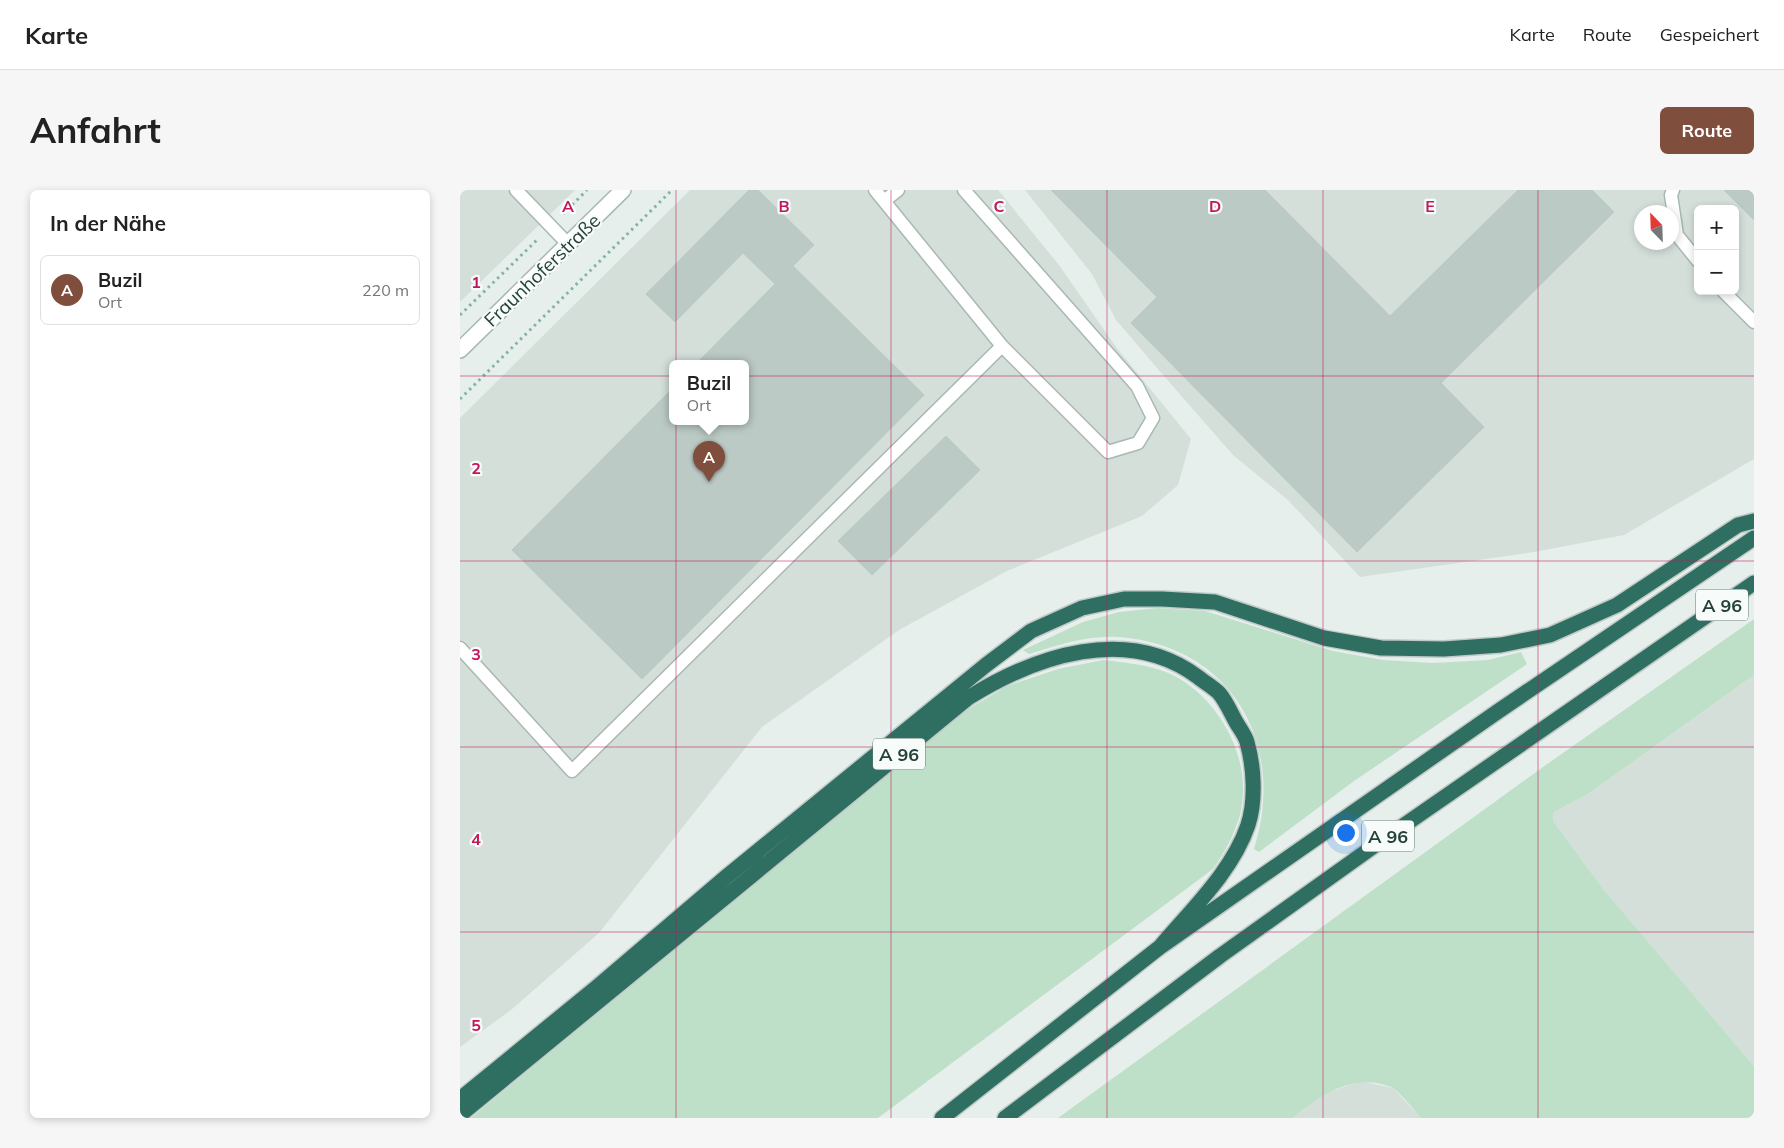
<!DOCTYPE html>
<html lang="de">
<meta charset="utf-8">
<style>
:root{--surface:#fff;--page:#f6f6f6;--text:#222;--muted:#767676;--line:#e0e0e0;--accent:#804e3d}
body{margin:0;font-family:Mulish,sans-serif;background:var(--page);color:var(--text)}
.controls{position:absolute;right:15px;top:15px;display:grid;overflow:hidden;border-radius:8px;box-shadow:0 2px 8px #0003}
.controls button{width:45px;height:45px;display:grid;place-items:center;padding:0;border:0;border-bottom:1px solid var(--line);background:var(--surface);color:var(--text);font:25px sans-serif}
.compass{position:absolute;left:1174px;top:15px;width:45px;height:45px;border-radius:50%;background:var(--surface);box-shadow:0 2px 8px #0003;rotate:337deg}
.you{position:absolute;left:885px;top:642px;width:18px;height:18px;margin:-12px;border:4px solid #fff;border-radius:50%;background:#1a73e8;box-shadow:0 0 0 8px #1a73e833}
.badge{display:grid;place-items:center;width:32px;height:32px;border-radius:50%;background:var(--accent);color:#fff;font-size:16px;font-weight:700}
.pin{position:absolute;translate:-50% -41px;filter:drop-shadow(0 1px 2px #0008)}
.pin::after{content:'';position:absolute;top:26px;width:18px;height:15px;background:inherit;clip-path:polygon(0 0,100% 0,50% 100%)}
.popup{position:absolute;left:209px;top:170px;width:80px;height:65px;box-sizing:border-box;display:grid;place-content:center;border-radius:8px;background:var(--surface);filter:drop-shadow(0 1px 4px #0005);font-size:16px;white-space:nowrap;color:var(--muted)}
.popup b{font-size:19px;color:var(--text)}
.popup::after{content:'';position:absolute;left:50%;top:100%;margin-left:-10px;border:10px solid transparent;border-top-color:var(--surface)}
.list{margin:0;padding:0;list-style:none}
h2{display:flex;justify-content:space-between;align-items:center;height:65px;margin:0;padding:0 20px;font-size:21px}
h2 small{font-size:16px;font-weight:400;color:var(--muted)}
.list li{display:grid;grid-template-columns:32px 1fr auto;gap:15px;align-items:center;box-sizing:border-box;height:70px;margin:0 10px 10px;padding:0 10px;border:1px solid var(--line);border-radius:8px}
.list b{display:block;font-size:19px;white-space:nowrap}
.list p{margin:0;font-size:16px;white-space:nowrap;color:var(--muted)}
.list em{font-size:16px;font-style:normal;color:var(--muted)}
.map{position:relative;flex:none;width:1294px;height:928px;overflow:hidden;border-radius:8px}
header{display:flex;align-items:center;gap:30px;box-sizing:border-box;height:70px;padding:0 25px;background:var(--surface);border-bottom:1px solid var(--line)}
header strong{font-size:24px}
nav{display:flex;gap:28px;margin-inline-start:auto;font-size:18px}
.intro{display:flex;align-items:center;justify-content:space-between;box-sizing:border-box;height:120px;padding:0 30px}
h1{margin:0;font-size:35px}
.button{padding:12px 22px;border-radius:8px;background:var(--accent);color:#fff;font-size:18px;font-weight:700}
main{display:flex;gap:30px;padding:0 30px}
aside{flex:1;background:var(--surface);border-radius:8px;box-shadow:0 2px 8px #0003}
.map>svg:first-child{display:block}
.built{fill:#d4dfda;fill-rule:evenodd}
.green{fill:#bfe0c8}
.building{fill:#bbcac4;stroke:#b8c9c2}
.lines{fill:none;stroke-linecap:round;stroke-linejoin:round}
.service-casing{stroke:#a8b8b2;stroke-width:15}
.tertiary-casing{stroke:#a8b8b2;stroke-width:18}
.motorway-casing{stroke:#c2cac8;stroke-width:18}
.path{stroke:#86b3a5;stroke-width:3;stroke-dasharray:2.5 4;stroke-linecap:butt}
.service{stroke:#fff;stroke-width:12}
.tertiary{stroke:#fff;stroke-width:15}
.motorway{stroke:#2f6f62;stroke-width:15}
.grid{fill:none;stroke:#c2185b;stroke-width:1;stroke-opacity:0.55}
.labels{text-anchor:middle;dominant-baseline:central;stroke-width:4.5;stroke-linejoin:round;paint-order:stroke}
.shield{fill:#f7fbf9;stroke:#637a73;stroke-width:1}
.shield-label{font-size:18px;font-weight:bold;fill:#24423a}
.street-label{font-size:19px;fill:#24423a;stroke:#f7fbf9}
.grid-label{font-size:16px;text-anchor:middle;font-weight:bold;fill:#c2185b;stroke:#f7fbf9;stroke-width:4.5;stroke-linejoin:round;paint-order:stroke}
</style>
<header>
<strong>Karte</strong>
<nav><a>Karte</a><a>Route</a><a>Gespeichert</a></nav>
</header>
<div class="intro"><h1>Anfahrt</h1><a class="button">Route</a></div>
<main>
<aside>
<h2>In der Nähe<small></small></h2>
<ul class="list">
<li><span class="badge">A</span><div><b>Buzil</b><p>Ort</p></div><em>220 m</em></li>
</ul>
</aside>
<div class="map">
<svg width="1294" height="928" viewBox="0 0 1294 928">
<rect width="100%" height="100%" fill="#e6efeb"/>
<!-- built -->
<path class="built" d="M 0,0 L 115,0 L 0,112 Z
M 230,0 L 538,0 L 599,75 L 656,157 L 731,249 L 718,295 L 682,326 L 547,381 L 439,440 L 302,537 L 139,743 L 51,820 L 0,857 L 0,228 ZM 213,173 L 285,173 L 285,231 L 213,231 Z
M 565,0 L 1294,0 L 1294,269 L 1164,345 L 1074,362 L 900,387 L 828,310 L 773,265 L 710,193 L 656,130 L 632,84 ZM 1238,19 L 1275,19 L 1275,101 L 1238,101 ZM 1182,22 L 1212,22 L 1212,52 L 1182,52 Z
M 1294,485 L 1294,876 L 1144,700 L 1093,631 L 1094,622 L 1128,604 Z
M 900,891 L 933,898 L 961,928 L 833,928 L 859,906 Z"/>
<!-- green -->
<path class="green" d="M 697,418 L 745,421 L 873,461 L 923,470 L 973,473 L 1028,470 L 1061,462 L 1067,474 L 894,591 L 799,662 L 794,659 C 827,554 772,456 659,447 C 627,445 599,455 569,464 L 563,460 L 623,432 L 659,422 Z
M 1294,429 L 1294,485 L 1128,604 L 1094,622 L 1093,631 L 1144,700 L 1294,876 L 1294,928 L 961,928 C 955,921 939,901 931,897 C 894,882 860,905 833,928 L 598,928 L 1083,577 Z
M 643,470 C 669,473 697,475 720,489 C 764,516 793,574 780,625 C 774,645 765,662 753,679 L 418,928 L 11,928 L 500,524 L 547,496 L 598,479 Z"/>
<!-- building -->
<path class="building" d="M 289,0 L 298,0 L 354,55 L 333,76 L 464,205 L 182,489 L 52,360 L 213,198 L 213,231 L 285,231 L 285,173 L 237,173 L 315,94 L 283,63 L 215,132 L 186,104 Z
M 591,0 L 805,0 L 930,126 L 1058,0 L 1132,0 L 1154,22 L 981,193 L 1024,237 L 897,362 L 671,133 L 697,107 Z
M 1264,0 L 1294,0 L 1294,30 Z
M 486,246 L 520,280 L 412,385 L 378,351 Z"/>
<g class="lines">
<defs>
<path id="service" d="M 56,0 L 108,54
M 415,0 L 542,156 L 648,262 L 678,253 L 693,228 L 677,196 L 504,0
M 1213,0 L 1211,5 L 1217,45 L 1238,71
M 424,11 L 438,0
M 1263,101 L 1294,132
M 0,458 L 112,581 L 542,156"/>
<path id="tertiary" d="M 0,160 L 163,0"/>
<path id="motorway" d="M 0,909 L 137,797 L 266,687 L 526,475 L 571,441 L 622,418 L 664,409 L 702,409 L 755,412 L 864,448 L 921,458 L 984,459 L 1041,455 L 1090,445 L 1157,415 L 1278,335 L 1294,331
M 0,925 L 508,508 C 575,466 667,434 738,487 C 744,492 753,497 759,503 C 766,511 771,523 776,532 C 780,539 785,545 787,552 C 794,577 796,610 788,635 C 772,682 731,720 700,757
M 482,928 L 700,757 L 1040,520 L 1294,348
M 545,928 L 760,766 L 914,656 L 1294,393"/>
</defs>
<!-- service casing -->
<use href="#service" class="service-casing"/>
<!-- tertiary casing -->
<use href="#tertiary" class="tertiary-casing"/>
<!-- motorway casing -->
<use href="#motorway" class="motorway-casing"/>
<!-- path -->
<path class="path" d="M 103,24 L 127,0
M 0,125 L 79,48
M 0,209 L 212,0"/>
<!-- service -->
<use href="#service" class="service"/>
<!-- tertiary -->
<use href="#tertiary" class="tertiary"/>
<!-- motorway -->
<use href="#motorway" class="motorway"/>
</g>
<!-- grid -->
<path class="grid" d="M 216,0 L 216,928M 431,0 L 431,928M 647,0 L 647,928M 863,0 L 863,928M 1078,0 L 1078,928M 0,186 L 1294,186M 0,371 L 1294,371M 0,557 L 1294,557M 0,742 L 1294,742"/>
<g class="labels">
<!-- shield labels -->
<g class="shield">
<rect x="1236" y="399.5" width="52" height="31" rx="4"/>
<rect x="413" y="548.5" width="52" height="31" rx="4"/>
<rect x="902" y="630.5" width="52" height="31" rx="4"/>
</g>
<g class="shield-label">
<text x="1262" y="415">A 96</text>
<text x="439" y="564">A 96</text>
<text x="928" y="646">A 96</text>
</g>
<!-- street labels -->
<g class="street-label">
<text transform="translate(82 80) rotate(-44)">Fraunhoferstraße</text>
</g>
</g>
<g class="grid-label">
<text x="108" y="22">A</text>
<text x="324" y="22">B</text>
<text x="539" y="22">C</text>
<text x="755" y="22">D</text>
<text x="970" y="22">E</text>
<text x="16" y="98">1</text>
<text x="16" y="284">2</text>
<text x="16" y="470">3</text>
<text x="16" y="655">4</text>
<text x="16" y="841">5</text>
</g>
</svg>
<div class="controls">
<button>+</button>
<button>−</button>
</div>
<svg class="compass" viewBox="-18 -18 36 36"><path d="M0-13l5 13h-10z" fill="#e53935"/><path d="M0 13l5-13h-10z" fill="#767676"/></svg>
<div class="you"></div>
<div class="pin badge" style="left:249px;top:292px">A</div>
<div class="popup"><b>Buzil</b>Ort</div>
</div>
</main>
